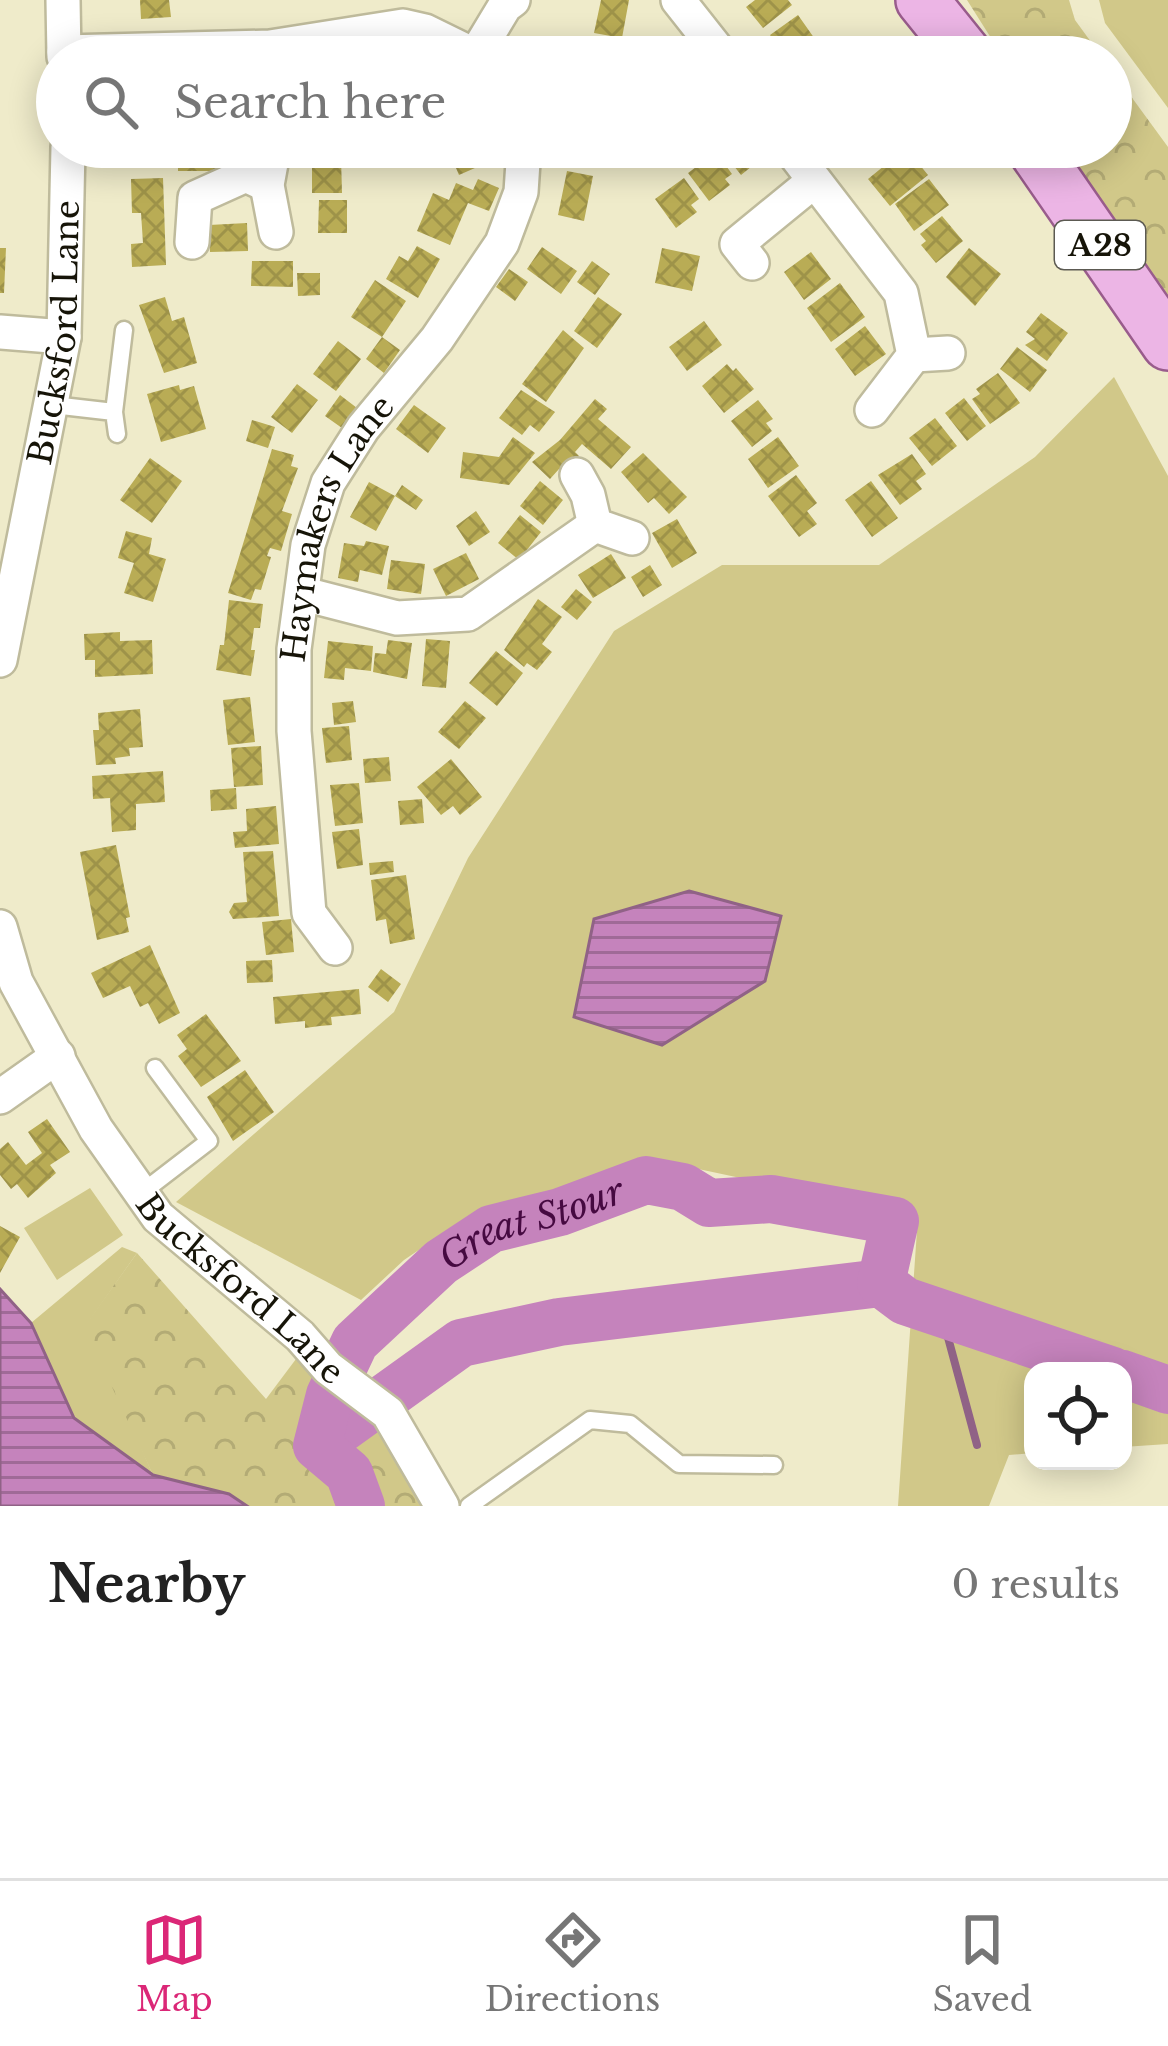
<!DOCTYPE html>
<style>
:root{--surface:#fff;--page:#f6f6f6;--text:#222;--muted:#767676;--line:#e0e0e0;--accent:#db2777}
body{margin:0;font-family:"Libre Baskerville",serif;background:var(--page);color:var(--text)}
.controls{position:absolute;right:36px;bottom:36px;display:grid;overflow:hidden;border-radius:24px;box-shadow:0 6px 30px #0003}
.controls button{width:108px;height:108px;display:grid;place-items:center;padding:0;border:0;border-bottom:3px solid var(--line);background:var(--surface);color:var(--text);font:60px sans-serif}
.list{margin:0;padding:0;list-style:none}
h2{display:flex;justify-content:space-between;align-items:center;height:156px;margin:0;padding:0 48px;font-size:51px}
h2 small{font-size:39px;font-weight:400;color:var(--muted)}
.icon{flex:none;width:66px;height:66px;fill:none;stroke:currentColor;stroke-width:2;stroke-linecap:round;stroke-linejoin:round}
.map{position:relative;flex:none;width:1168px;height:1506px;overflow:hidden}
.search{position:absolute;background:var(--surface);box-shadow:0 6px 30px #0003;left:36px;right:36px;top:36px;height:132px;display:flex;align-items:center;gap:30px;box-sizing:border-box;padding:0 42px;border-radius:66px;color:var(--muted);font-size:45px}
.sheet{height:372px;background:var(--surface)}
nav{display:flex;justify-content:space-around;align-items:center;box-sizing:border-box;height:168px;border-top:3px solid var(--line);background:var(--surface);font-size:33px;color:var(--muted)}
nav a{display:grid;justify-items:center;gap:6px}
nav .on{color:var(--accent)}
.map>svg:first-child{display:block}
.green{fill:#d1c889}
.forest{fill:url(#forest-crowns)}
.water{fill:url(#water-rules);stroke:#906286;stroke-width:3}
.lines{fill:none;stroke-linecap:round;stroke-linejoin:round}
.stream{stroke:#906286;stroke-width:8}
.river{stroke:#c583bc;stroke-width:48}
.building{fill:url(#building-cross-hatch)}
.lane-casing{stroke:#bfbb9c;stroke-width:21}
.street-casing{stroke:#bfbb9c;stroke-width:38}
.primary-casing{stroke:#995c8c;stroke-width:56}
.lane{stroke:#fff;stroke-width:16}
.street{stroke:#fff;stroke-width:33}
.primary{stroke:#ecb5e5;stroke-width:51}
.labels{text-anchor:middle;dominant-baseline:central;stroke-width:9;stroke-linejoin:round;paint-order:stroke}
.shield{fill:#fff;stroke:#5c5a52;stroke-width:3}
.shield-label{font-size:30px;font-weight:bold;fill:#161408}
.street-label{font-size:33px;fill:#161408;stroke:#fff}
.water-label{font-size:36px;font-style:italic;fill:#460a41;stroke:#fff}
</style>
<div class="map">
<svg width="1168" height="1506" viewBox="0 0 1168 1506">
<defs>
<pattern id="forest-crowns" width="20" height="18" patternUnits="userSpaceOnUse" patternTransform="scale(3)"><rect width="20" height="18" fill="#d1c889"/><path d="M2 6a3 3 0 1 1 6 0M12 15a3 3 0 1 1 6 0" fill="none" stroke="#b3ab75"/></pattern>
<pattern id="water-rules" width="6" height="5" patternUnits="userSpaceOnUse" patternTransform="scale(3)"><rect width="6" height="5" fill="#c583bc"/><path d="M0 2.5h6" fill="none" stroke="#9f6a97"/></pattern>
<pattern id="building-cross-hatch" width="8" height="8" patternUnits="userSpaceOnUse" patternTransform="scale(3)"><rect width="8" height="8" fill="#b9ac55"/><path d="M0 0l8 8M0 8l8-8" fill="none" stroke="#9e9349"/></pattern>
</defs>
<rect width="100%" height="100%" fill="#efebca"/>
<!-- green -->
<path class="green" d="M 1099,0 L 1168,0 L 1168,108 L 1105,23 Z
M 1114,377 L 1168,476 L 1168,1444 L 1123,1447 L 1123,1371 L 1033,1371 L 1033,1453 L 1009,1455 L 989,1506 L 898,1506 L 918,1216 L 689,1167 L 635,1164 L 599,1182 L 478,1210 L 404,1260 L 361,1300 L 176,1202 L 394,1012 L 468,858 L 614,631 L 722,565 L 879,565 L 1035,457 Z
M 90,1188 L 123,1235 L 57,1280 L 24,1228 Z
M 122,1247 L 137,1253 L 87,1324 L 153,1475 L 74,1418 L 31,1323 Z"/>
<!-- forest -->
<path class="forest" d="M 967,0 L 1069,0 L 1075,20 L 1102,57 L 1003,57 Z
M 1111,69 L 1168,147 L 1168,298 L 1063,147 L 1111,147 Z
M 137,1253 L 266,1399 L 296,1359 L 403,1447 L 427,1506 L 247,1506 L 229,1494 L 153,1475 L 84,1327 Z"/>
<!-- water -->
<path class="water" d="M 689,891 L 781,916 L 765,981 L 662,1045 L 574,1017 L 594,919 Z
M 0,1289 L 31,1323 L 74,1418 L 153,1475 L 229,1494 L 247,1506 L 0,1506 Z"/>
<g class="lines">
<!-- stream -->
<path class="stream" d="M 905,1301 L 943,1319 L 977,1445"/>
<!-- river -->
<g class="river">
<path d="M 1123,1374 L 1168,1390"/>
<path d="M 337,1432 L 461,1343 L 559,1322 L 881,1283"/>
<path id="s1" d="M 361,1506 L 349,1473 L 317,1446 L 330,1395 L 355,1342 L 441,1262 L 491,1229 L 560,1212 L 646,1180 L 683,1187 L 709,1203 L 771,1199 L 895,1221 L 881,1283 L 905,1301 L 1113,1371"/>
</g>
</g>
<!-- building -->
<path class="building" d="M 140,0 L 169,0 L 171,17 L 141,19 Z
M 601,0 L 629,0 L 622,38 L 594,33 Z
M 755,0 L 788,0 L 792,5 L 763,28 L 746,7 Z
M 798,15 L 817,42 L 796,57 L 785,57 L 770,35 Z
M 582,39 L 609,47 L 606,57 L 577,57 Z
M 124,147 L 223,147 L 224,171 L 178,171 L 178,157 L 125,158 Z
M 447,147 L 477,147 L 484,164 L 459,175 Z
M 557,147 L 584,147 L 579,166 L 554,159 Z
M 719,147 L 761,147 L 767,154 L 741,175 Z
M 854,147 L 894,147 L 868,166 Z
M 906,148 L 928,175 L 890,206 L 868,179 Z
M 716,152 L 732,174 L 725,179 L 730,185 L 709,201 L 688,173 Z
M 312,157 L 341,157 L 342,193 L 312,193 Z
M 567,171 L 593,176 L 584,221 L 558,215 Z
M 163,178 L 166,265 L 132,267 L 131,244 L 143,243 L 141,213 L 132,213 L 131,179 Z
M 684,178 L 699,199 L 691,205 L 697,212 L 676,228 L 655,199 Z
M 478,179 L 499,188 L 489,211 L 468,203 L 450,245 L 417,231 L 433,193 L 449,200 L 456,183 L 473,190 Z
M 929,179 L 949,205 L 914,231 L 895,204 Z
M 319,200 L 347,200 L 347,233 L 318,233 Z
M 942,216 L 963,241 L 936,263 L 921,245 L 926,241 L 920,234 Z
M 247,223 L 248,251 L 210,252 L 209,225 Z
M 417,246 L 440,259 L 418,298 L 386,279 L 399,256 L 408,261 Z
M 542,247 L 577,271 L 561,294 L 527,269 Z
M 0,248 L 6,248 L 4,293 L 0,293 Z
M 662,248 L 700,256 L 692,291 L 655,283 Z
M 969,248 L 1001,274 L 975,306 L 946,277 Z
M 811,252 L 831,279 L 804,300 L 784,272 Z
M 252,261 L 293,261 L 293,287 L 251,286 Z
M 592,261 L 610,274 L 595,295 L 577,282 Z
M 509,269 L 528,282 L 515,301 L 496,287 Z
M 297,273 L 320,273 L 320,295 L 298,296 Z
M 375,280 L 406,301 L 382,337 L 351,317 Z
M 840,283 L 865,317 L 831,342 L 807,308 Z
M 165,297 L 172,321 L 184,317 L 197,363 L 164,373 L 139,305 Z
M 598,297 L 622,314 L 597,348 L 574,331 Z
M 1041,313 L 1068,333 L 1047,361 L 1025,345 L 1035,339 L 1026,332 Z
M 704,321 L 722,345 L 687,371 L 669,347 Z
M 865,326 L 886,354 L 855,376 L 835,349 Z
M 563,330 L 584,348 L 546,402 L 522,384 Z
M 382,337 L 400,350 L 384,373 L 366,359 Z
M 338,341 L 361,359 L 336,391 L 313,374 Z
M 1017,347 L 1047,370 L 1030,392 L 1000,369 Z
M 727,364 L 733,371 L 736,368 L 754,389 L 724,413 L 702,386 Z
M 998,373 L 1020,403 L 990,424 L 972,399 L 980,394 L 976,389 Z
M 297,384 L 318,400 L 292,433 L 271,417 Z
M 179,385 L 180,390 L 194,386 L 206,429 L 161,442 L 147,394 Z
M 521,390 L 555,412 L 539,432 L 530,425 L 522,435 L 499,418 Z
M 340,395 L 357,408 L 342,428 L 325,416 Z
M 964,398 L 986,426 L 967,441 L 945,413 Z
M 595,399 L 607,409 L 598,419 L 631,447 L 611,469 L 582,444 L 575,452 L 579,456 L 564,473 L 559,469 L 550,479 L 532,462 L 560,440 Z
M 758,400 L 773,419 L 766,423 L 772,431 L 752,447 L 731,421 Z
M 414,405 L 446,428 L 428,453 L 396,429 Z
M 935,418 L 957,446 L 932,466 L 909,438 Z
M 252,420 L 275,427 L 268,448 L 246,441 Z
M 513,437 L 535,453 L 509,485 L 460,478 L 463,452 L 499,457 Z
M 778,437 L 799,466 L 768,488 L 748,459 Z
M 272,449 L 294,455 L 291,466 L 298,468 L 282,511 L 292,514 L 281,551 L 270,548 L 267,556 L 271,557 L 261,590 L 255,589 L 251,600 L 228,593 Z
M 643,453 L 687,497 L 669,514 L 654,498 L 648,503 L 621,472 Z
M 912,454 L 926,474 L 916,481 L 922,489 L 900,505 L 878,475 Z
M 150,458 L 182,481 L 152,523 L 120,500 Z
M 796,475 L 817,503 L 807,511 L 817,524 L 799,537 L 768,496 Z
M 540,481 L 563,500 L 543,525 L 520,506 Z
M 871,481 L 898,518 L 872,537 L 845,500 Z
M 369,482 L 395,496 L 376,531 L 350,517 Z
M 402,485 L 423,500 L 416,510 L 395,496 Z
M 476,511 L 490,532 L 469,546 L 456,526 Z
M 520,515 L 541,532 L 519,560 L 498,543 Z
M 677,519 L 697,553 L 672,568 L 652,533 Z
M 126,531 L 152,538 L 149,554 L 166,559 L 153,602 L 124,593 L 134,563 L 118,558 Z
M 366,541 L 389,546 L 382,575 L 360,570 L 358,582 L 338,578 L 344,543 L 364,546 Z
M 466,553 L 479,579 L 446,596 L 433,569 Z
M 611,554 L 626,578 L 593,598 L 578,575 Z
M 391,560 L 425,564 L 421,594 L 387,589 Z
M 650,565 L 662,585 L 643,597 L 631,577 Z
M 576,589 L 592,602 L 577,620 L 561,607 Z
M 538,599 L 562,617 L 542,644 L 552,652 L 537,670 L 527,663 L 524,667 L 504,650 Z
M 229,600 L 263,604 L 260,628 L 254,628 L 251,650 L 255,650 L 251,676 L 216,670 L 220,645 L 224,645 Z
M 120,632 L 120,641 L 152,640 L 153,674 L 95,677 L 95,660 L 85,660 L 84,634 Z
M 426,639 L 450,641 L 446,688 L 422,686 Z
M 388,640 L 412,643 L 407,679 L 373,672 L 375,653 L 386,654 Z
M 328,641 L 373,646 L 371,671 L 345,668 L 344,680 L 324,678 Z
M 496,651 L 523,673 L 497,706 L 469,683 Z
M 250,697 L 255,742 L 228,745 L 223,700 Z
M 353,701 L 356,722 L 334,725 L 332,703 Z
M 465,701 L 486,718 L 459,749 L 438,732 Z
M 140,709 L 143,747 L 129,748 L 130,756 L 115,758 L 116,764 L 96,765 L 93,730 L 99,730 L 98,713 Z
M 349,726 L 352,760 L 326,763 L 322,728 Z
M 261,746 L 263,785 L 234,787 L 231,748 Z
M 389,757 L 391,781 L 365,783 L 363,759 Z
M 451,759 L 482,797 L 460,815 L 453,806 L 441,815 L 417,787 Z
M 163,771 L 165,802 L 136,804 L 136,830 L 112,832 L 110,798 L 93,799 L 92,776 Z
M 359,783 L 363,823 L 335,826 L 330,785 Z
M 236,788 L 237,809 L 211,811 L 210,790 Z
M 422,799 L 424,823 L 400,825 L 398,801 Z
M 276,806 L 279,844 L 235,848 L 233,832 L 247,831 L 246,809 Z
M 359,829 L 363,865 L 337,869 L 332,832 Z
M 116,845 L 130,917 L 126,918 L 129,932 L 97,940 L 80,852 Z
M 273,851 L 279,916 L 233,919 L 229,912 L 234,903 L 247,902 L 243,852 Z
M 393,861 L 394,872 L 370,875 L 369,863 Z
M 406,875 L 415,939 L 390,944 L 386,919 L 376,921 L 371,880 Z
M 291,919 L 294,952 L 266,955 L 262,922 Z
M 150,945 L 180,1013 L 159,1024 L 148,1003 L 140,1007 L 130,986 L 103,998 L 91,973 Z
M 272,960 L 273,982 L 247,983 L 246,961 Z
M 381,969 L 401,984 L 388,1002 L 368,987 Z
M 359,989 L 361,1014 L 331,1017 L 332,1025 L 320,1026 L 305,1028 L 305,1021 L 275,1024 L 273,997 Z
M 206,1014 L 241,1061 L 201,1087 L 178,1056 L 187,1049 L 177,1035 Z
M 245,1070 L 274,1112 L 233,1141 L 207,1097 Z
M 47,1119 L 70,1152 L 50,1165 L 56,1173 L 28,1198 L 17,1184 L 11,1189 L 0,1175 L 0,1149 L 8,1142 L 26,1165 L 42,1153 L 28,1132 Z
M 0,1226 L 20,1237 L 0,1273 Z"/>
<g class="lines">
<defs>
<path id="lane" d="M 53,405 L 114,412
M 117,434 L 114,412 L 124,330
M 140,1194 L 209,1141 L 155,1068
M 469,1506 L 590,1420 L 630,1424 L 679,1464 L 774,1465"/>
<g id="street">
<path d="M 63,0 L 64,57"/>
<path d="M 678,0 L 723,57"/>
<path d="M 64,52 L 270,47 L 403,26 L 425,31 L 478,57"/>
<path d="M 476,54 L 505,6 L 513,0"/>
<path d="M 274,147 L 267,185 L 276,232"/>
<path d="M 789,147 L 901,293 L 914,355 L 872,410"/>
<path d="M 192,242 L 195,198 L 246,175 L 267,185"/>
<path d="M 752,263 L 737,244 L 814,181"/>
<path d="M 0,332 L 64,337"/>
<path d="M 914,355 L 948,353"/>
<path d="M 577,475 L 588,495 L 595,525 L 632,538"/>
<path d="M 304,594 L 397,618 L 468,614 L 595,525"/>
<path id="s2" d="M 0,660 L 64,337 L 68,147"/>
<path id="s3" d="M 0,927 L 16,982 L 96,1129 L 158,1217 L 300,1336 L 328,1368 L 388,1413 L 442,1506"/>
<path id="s4" d="M 335,948 L 309,913 L 294,731 L 294,649 L 308,545 L 328,483 L 363,428 L 437,339 L 502,243 L 521,192 L 524,147"/>
<path d="M 0,1097 L 58,1056"/>
</g>
<path id="primary" d="M 922,0 L 968,57
M 1032,147 L 1168,344"/>
</defs>
<!-- lane casing -->
<use href="#lane" class="lane-casing"/>
<!-- street casing -->
<use href="#street" class="street-casing"/>
<!-- primary casing -->
<use href="#primary" class="primary-casing"/>
<!-- lane -->
<use href="#lane" class="lane"/>
<!-- street -->
<use href="#street" class="street"/>
<!-- primary -->
<use href="#primary" class="primary"/>
</g>
<g class="labels">
<!-- shield labels -->
<rect class="shield" x="1055" y="221" width="90" height="48" rx="9"/>
<g class="shield-label">
<text x="1100" y="245">A28</text>
</g>
<!-- street labels -->
<g class="street-label">
<text stroke="none"><textPath href="#s2" startOffset="333">Bucksford Lane</textPath></text>
<text stroke="none"><textPath href="#s4" startOffset="438">Haymakers Lane</textPath></text>
<text stroke="none"><textPath href="#s3" startOffset="441">Bucksford Lane</textPath></text>
</g>
<!-- water labels -->
<g class="water-label">
<text stroke="none"><textPath href="#s1" startOffset="405">Great Stour</textPath></text>
</g>
</g>
</svg>
<div class="controls">
<button><svg class="icon" aria-label="locate" viewBox="0 0 24 24"><circle cx="12" cy="12" r="6"/><path d="M12 2v4M12 18v4M2 12h4M18 12h4"/></svg></button>
</div>
<div class="search"><svg class="icon" aria-label="search" viewBox="0 0 24 24"><circle cx="10" cy="10" r="6"/><path d="M15 15l6 6"/></svg>Search here</div>
</div>
<section class="sheet">
<h2>Nearby<small>0 results</small></h2>
<ul class="list">
</ul>
</section>
<nav>
<a class="on"><svg class="icon" aria-label="map" viewBox="0 0 24 24"><path d="M3 6l6-2 6 2 6-2v14l-6 2-6-2-6 2zM9 4v14M15 6v14"/></svg>Map</a>
<a><svg class="icon" aria-label="directions" viewBox="0 0 24 24"><path d="M12 3l9 9-9 9-9-9zM9 14v-3h6M13 9l2 2-2 2"/></svg>Directions</a>
<a><svg class="icon" aria-label="saved" viewBox="0 0 24 24"><path d="M7 4h10v16l-5-4-5 4z"/></svg>Saved</a>
</nav>
